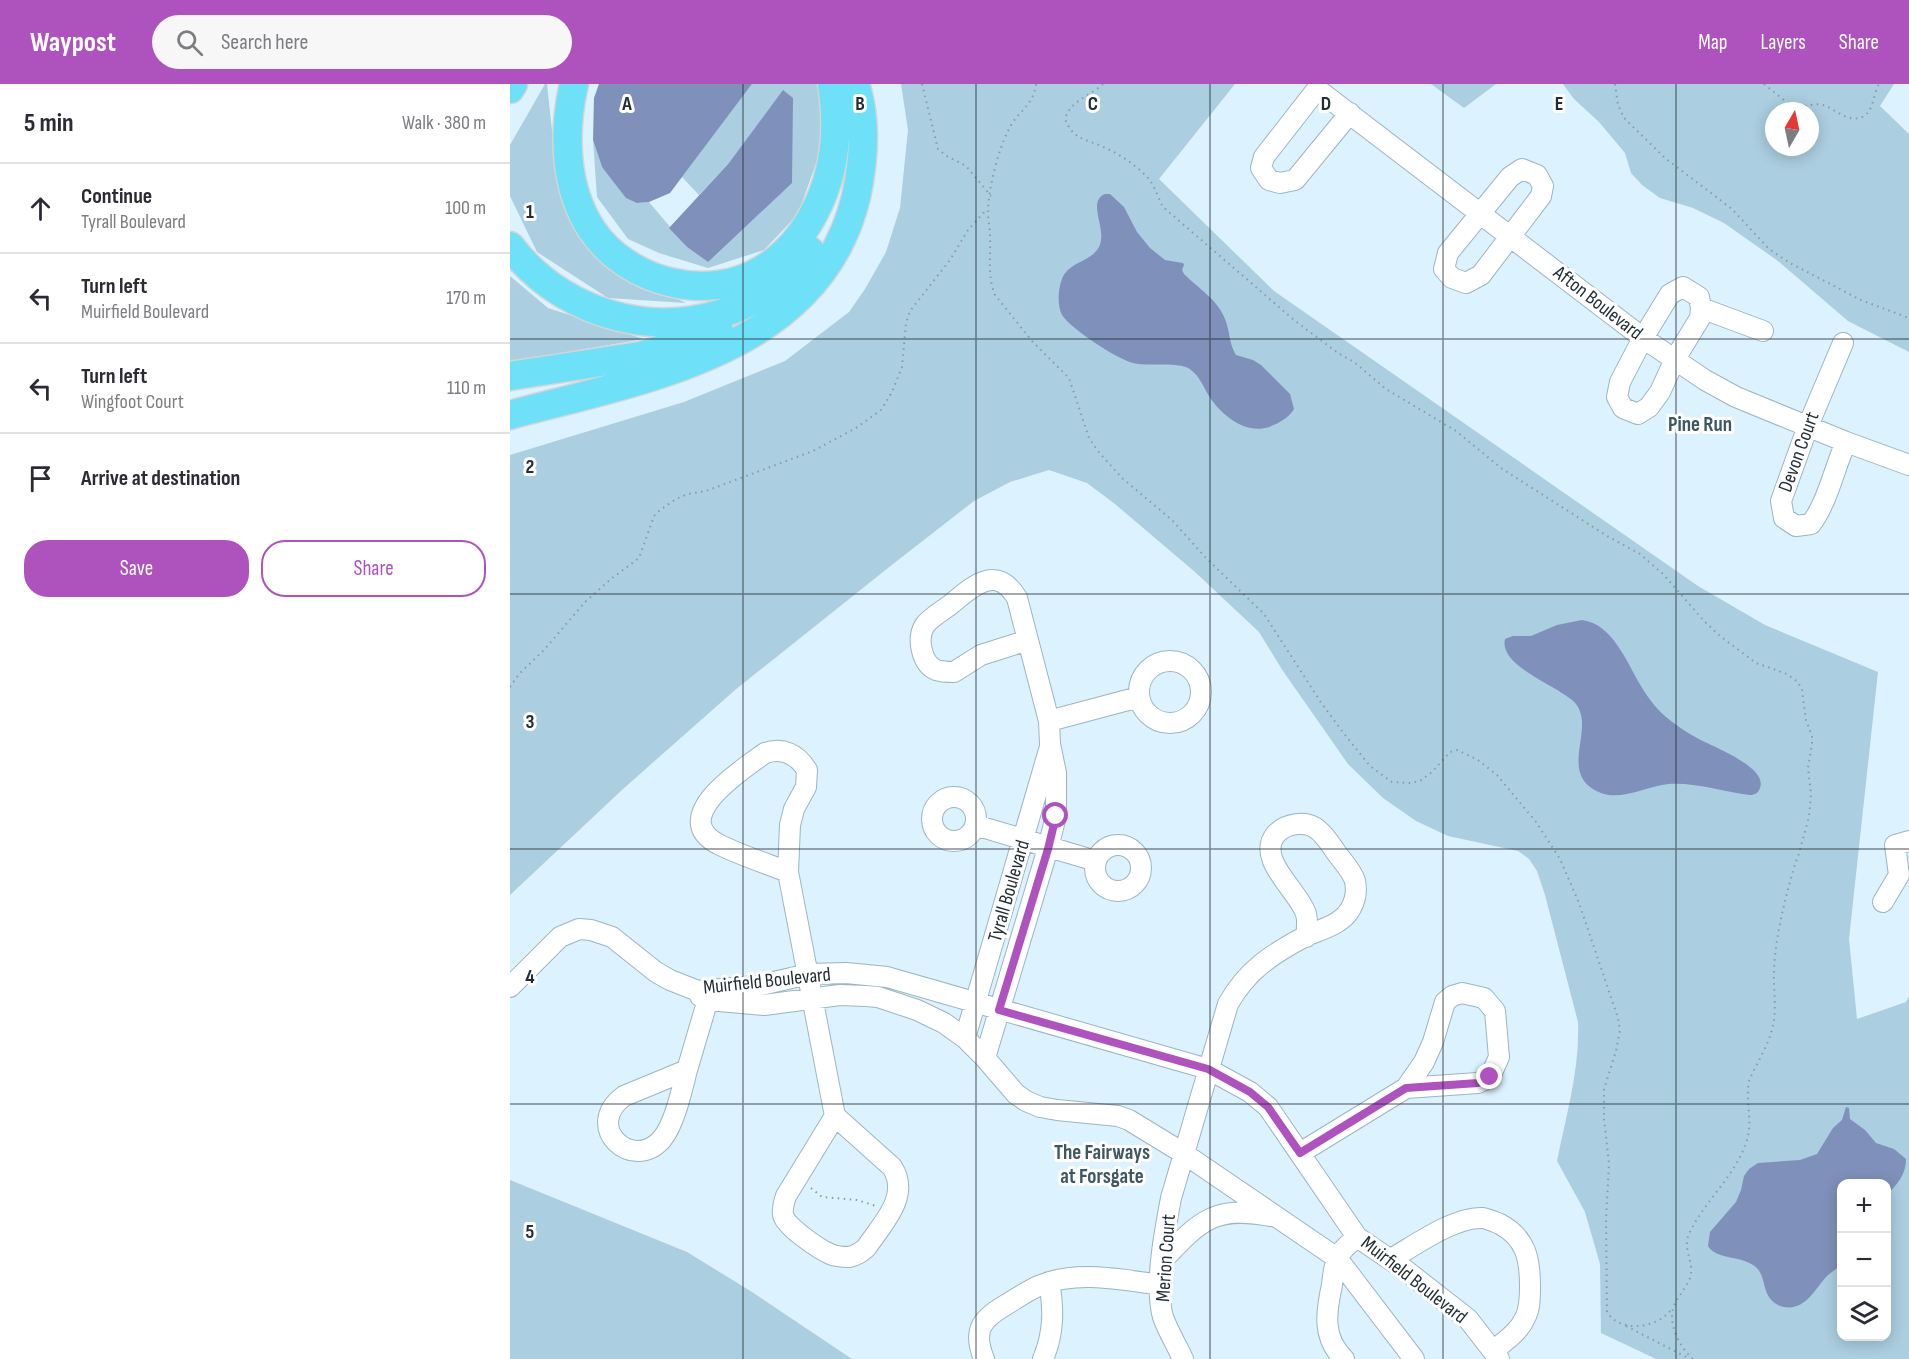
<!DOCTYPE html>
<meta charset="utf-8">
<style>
:root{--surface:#fff;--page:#f7f7f7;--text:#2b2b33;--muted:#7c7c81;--line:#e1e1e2;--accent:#ae53be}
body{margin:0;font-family:"Sofia Sans Condensed",sans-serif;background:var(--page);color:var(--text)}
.controls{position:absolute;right:18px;bottom:18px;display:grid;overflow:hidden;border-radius:12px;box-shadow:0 3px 15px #0003}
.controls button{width:54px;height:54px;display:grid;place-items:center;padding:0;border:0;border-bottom:2px solid var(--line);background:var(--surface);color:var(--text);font:30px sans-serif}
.compass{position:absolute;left:1255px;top:18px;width:54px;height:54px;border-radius:50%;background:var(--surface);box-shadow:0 3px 15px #0003;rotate:9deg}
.stop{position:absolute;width:18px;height:18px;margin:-14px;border:4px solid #ae53be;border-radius:50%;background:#fff}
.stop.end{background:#ae53be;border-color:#fff;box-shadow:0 2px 6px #0008}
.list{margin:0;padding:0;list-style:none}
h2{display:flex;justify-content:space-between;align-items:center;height:78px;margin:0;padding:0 24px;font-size:26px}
h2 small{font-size:20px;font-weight:400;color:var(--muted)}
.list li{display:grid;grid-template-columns:39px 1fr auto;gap:18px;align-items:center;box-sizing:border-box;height:90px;padding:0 24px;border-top:2px solid var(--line)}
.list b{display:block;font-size:22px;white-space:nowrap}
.list p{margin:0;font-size:20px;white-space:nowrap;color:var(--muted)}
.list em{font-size:20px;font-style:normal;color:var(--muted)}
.actions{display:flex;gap:12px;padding:18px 24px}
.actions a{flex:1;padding:14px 0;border:2px solid var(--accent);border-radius:24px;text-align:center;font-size:21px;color:var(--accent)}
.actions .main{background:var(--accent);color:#fff}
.icon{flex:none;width:33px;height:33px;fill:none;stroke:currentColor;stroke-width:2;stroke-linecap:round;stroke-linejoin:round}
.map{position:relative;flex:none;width:1399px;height:1275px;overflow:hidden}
header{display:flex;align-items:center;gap:36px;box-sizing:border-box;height:84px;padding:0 30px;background:var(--accent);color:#fff}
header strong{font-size:28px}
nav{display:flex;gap:33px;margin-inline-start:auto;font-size:21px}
.search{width:420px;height:54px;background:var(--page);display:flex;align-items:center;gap:15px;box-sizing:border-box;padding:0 21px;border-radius:33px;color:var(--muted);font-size:22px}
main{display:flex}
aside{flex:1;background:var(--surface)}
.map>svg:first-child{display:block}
.green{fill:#abcee0;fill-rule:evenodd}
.water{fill:#7f90ba}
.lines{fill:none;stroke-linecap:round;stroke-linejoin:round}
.minor-casing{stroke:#9bb5c3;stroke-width:22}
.highway-casing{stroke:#d3d5d6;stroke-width:31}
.path{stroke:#8a9ba3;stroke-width:2;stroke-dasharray:1.5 4.5;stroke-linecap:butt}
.minor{stroke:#fff;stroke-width:20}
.highway{stroke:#6ee0f7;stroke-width:28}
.route{stroke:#ae53be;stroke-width:8}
.grid{fill:none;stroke:#232e33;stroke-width:1.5;stroke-opacity:0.55}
.labels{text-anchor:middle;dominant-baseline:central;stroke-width:6;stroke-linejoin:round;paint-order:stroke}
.street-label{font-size:20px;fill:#232e33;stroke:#fff}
.neighbourhood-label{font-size:21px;font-weight:bold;fill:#3f5763;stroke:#fff}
.grid-label{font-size:20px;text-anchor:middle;font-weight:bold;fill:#232e33;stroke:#fff;stroke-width:6;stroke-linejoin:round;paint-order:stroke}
</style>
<header>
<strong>Waypost</strong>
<div class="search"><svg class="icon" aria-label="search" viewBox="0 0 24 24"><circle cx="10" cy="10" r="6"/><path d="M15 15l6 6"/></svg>Search here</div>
<nav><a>Map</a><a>Layers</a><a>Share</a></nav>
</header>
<main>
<aside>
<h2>5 min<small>Walk · 380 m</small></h2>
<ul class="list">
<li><svg class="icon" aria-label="ahead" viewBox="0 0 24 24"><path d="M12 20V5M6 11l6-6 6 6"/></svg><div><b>Continue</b><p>Tyrall Boulevard</p></div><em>100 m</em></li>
<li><svg class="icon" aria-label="left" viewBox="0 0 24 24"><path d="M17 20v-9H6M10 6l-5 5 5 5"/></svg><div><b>Turn left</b><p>Muirfield Boulevard</p></div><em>170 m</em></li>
<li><svg class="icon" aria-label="left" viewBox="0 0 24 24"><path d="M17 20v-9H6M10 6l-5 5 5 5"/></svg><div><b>Turn left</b><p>Wingfoot Court</p></div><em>110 m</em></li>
<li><svg class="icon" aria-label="arrive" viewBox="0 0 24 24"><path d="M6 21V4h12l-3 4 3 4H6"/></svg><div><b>Arrive at destination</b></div></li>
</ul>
<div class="actions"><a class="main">Save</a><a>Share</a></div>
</aside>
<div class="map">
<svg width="1399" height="1275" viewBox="0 0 1399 1275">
<rect width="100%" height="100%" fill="#dcf2fe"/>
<!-- green -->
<path class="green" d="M 35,0 L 37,0 L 47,93 L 116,191 L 176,219 L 98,214 L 27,168 L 0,112 L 0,61 Z
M 242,0 L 311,0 L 314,57 L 288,130 L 254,166 L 198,184 L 149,169 L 118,155 L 87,113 L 83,56 L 92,83 L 127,119 L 139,118 L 177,163 L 198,178 L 219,79 L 189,111 L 172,93 Z
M 391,0 L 725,0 L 649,95 L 764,207 L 1188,502 L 1255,541 L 1368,588 L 1339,855 L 1347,935 L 1396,918 L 1399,913 L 1399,1275 L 1146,1275 L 1091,1249 L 1090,1180 L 1075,1128 L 1047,1077 C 1056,1032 1070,985 1068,938 L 1035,811 L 1027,787 L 1019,775 L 1008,767 L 938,752 L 906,737 L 873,714 L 838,680 L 773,587 L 749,548 L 685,488 L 605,420 L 577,399 L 539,386 L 500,398 L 464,417 L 383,480 L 225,606 L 113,705 L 0,811 L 0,371 L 174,318 L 275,277 L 339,228 L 355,205 L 376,168 L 390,124 L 398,46 ZM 1332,1100 L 1376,1100 L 1376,1252 L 1332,1252 Z
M 921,0 L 986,0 L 954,24 Z
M 1053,0 L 1384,0 L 1370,22 L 1399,50 L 1399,268 L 1338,237 L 1268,177 L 1214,139 L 1183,124 L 1150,114 L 1132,101 L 1121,89 L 1115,69 L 1089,38 L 1064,15 ZM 1264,27 L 1300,27 L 1300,63 L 1264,63 Z
M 0,192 L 38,224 L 134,255 L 0,278 Z
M 0,1096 L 177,1168 L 242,1208 L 342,1275 L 0,1275 Z"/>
<!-- water -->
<path class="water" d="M 89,0 L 242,0 L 160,109 L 139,118 L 127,119 L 116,114 L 92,83 L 83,56 L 84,14 Z
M 273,6 L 283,14 L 282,99 L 198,178 L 177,163 L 159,144 L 219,79 Z
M 595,110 L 600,110 L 614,123 L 627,148 L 640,164 L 655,176 L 673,179 L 674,181 L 672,186 L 674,190 C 688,204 708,216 715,235 C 720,247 719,260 726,271 L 743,276 L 751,281 L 780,310 L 784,325 C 779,334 769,339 759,343 C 736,351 711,331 699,312 C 693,302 690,293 681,286 C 670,277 640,283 623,279 C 607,275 561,245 552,231 C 547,221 548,205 552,195 C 559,177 580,179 589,163 C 598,145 576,118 595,110 Z
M 1072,536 C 1103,540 1117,579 1131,602 C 1139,616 1149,628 1161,637 C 1170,644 1179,650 1189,655 C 1203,663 1258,683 1250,704 C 1248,709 1245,711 1240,711 C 1213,708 1186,698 1158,700 C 1138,702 1111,717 1091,709 C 1046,691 1086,646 1066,620 C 1052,603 988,583 995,555 L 1003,552 L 1021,552 L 1047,541 Z
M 1336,1023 L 1339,1024 L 1340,1035 L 1355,1046 L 1366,1059 L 1384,1065 L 1396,1075 C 1396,1091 1387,1100 1377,1111 L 1376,1100 L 1332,1100 L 1331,1181 C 1327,1185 1321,1188 1317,1192 C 1305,1205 1295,1227 1274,1223 C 1268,1222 1262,1218 1259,1213 C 1252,1202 1255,1188 1243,1181 C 1228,1171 1207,1176 1198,1162 L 1200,1148 L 1226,1118 L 1231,1106 L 1234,1092 L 1239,1085 L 1248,1079 L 1290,1076 L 1307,1070 L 1323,1044 L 1332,1036 Z"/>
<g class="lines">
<defs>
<path id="minor" d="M 840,29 L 785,96 L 770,99 L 759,96 L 751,84 L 754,73 L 807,5 L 1133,254 L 1195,296 L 1226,313 L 1336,358 L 1399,381
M 1012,85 L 1027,91 L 1033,102 L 1031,112 L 971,191 L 956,199 L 942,194 L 934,185 L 938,169 L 1000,93 Z
M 1173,203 L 1189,213 L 1191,224 L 1190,234 L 1165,275 L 1150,308 L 1139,323 L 1128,330 L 1113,324 L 1107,313 L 1110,298 L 1133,254 L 1160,210 Z
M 1191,224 L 1253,247
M 1333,259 L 1298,342 L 1271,417 L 1274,434 L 1286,442 L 1301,440 C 1318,417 1324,385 1336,358
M629 608a31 31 0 1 1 62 0a31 31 0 1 1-62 0Z
M 539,637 L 629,613
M422 735a22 22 0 1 1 44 0a22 22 0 1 1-44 0Z
M 465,741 L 586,777
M585 784a23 23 0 1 1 46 0a23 23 0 1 1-46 0Z
M 278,788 C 255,779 230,771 208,760 C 157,733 233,685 255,669 C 273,663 287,670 297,686 L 296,703 L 284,725 L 280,741 L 278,788 L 325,1032 L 382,1083 C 401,1112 372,1140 356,1164 C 351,1168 346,1172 339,1173 C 335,1173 325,1172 320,1170 C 309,1165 276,1143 273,1131 C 272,1124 274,1118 276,1112 L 325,1032
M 1373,818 L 1389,791 L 1385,761 L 1399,757
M 0,903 L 50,853 L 69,845 L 81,846 L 102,853 L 146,888 L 160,896 L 188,907 L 246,902 L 299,890 L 336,889 L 377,893 L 698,985 L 740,1008 L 758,1023 L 847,1153 L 894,1185 L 958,1235 L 989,1275
M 190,912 L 198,916 L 254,921 L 330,911 L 356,912 L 368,913 L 407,926 L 434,939 L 455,954 L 475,974 L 506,1010 L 516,1017 L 530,1023 L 547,1026 L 608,1032 L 619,1036 L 673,1069 L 827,1174 L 904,1275
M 455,954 L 539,666
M 475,974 L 538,764 L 546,732 L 546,689 L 540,660 L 539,637 L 507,514 C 486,479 462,503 440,521 C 432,527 420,534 415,541 C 406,554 412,580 426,586 C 432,588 438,588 444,588 L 471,571 L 518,556
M 177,986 C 172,1005 165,1039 152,1055 C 123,1089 72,1043 114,1012 L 177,986 L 201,905
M 790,1069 L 896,1004 L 968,999 L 980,993 L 989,973 L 985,927 L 974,914 L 952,909 L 942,912 L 935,918 L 923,958 L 914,978 L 896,1004
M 881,1175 C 904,1162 945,1132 973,1134 C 978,1135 985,1138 990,1140 C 1016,1154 1020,1175 1020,1202 C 1020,1213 1020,1225 1015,1234 C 1009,1248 995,1257 983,1267
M 652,1177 C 689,1138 703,1121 760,1132
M 474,1275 C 463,1248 470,1236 494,1222 C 506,1215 518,1206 531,1201 C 569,1186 612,1196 651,1201
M 533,1275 C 544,1249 544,1225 539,1198
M 673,1275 C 667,1262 658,1247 653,1233 C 644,1201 655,1146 661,1114 L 718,920 C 737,886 762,870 796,852 C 812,845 833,840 841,824 C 846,815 847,807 845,797 C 842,787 834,779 828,771 C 822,763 816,752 808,746 C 797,736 776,739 766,750 C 745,775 789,807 796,830 C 798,837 797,845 796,853
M 834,1275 C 812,1254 816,1228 822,1201 C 823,1192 824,1180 828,1173 C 832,1165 840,1159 847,1153"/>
<path id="highway" d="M 64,0 C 53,47 54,104 82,146 C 117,198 198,220 253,185 C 275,172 292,152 304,129 C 326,88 329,44 322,0
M 0,5 L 3,0
M 0,162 C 57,237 163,261 245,215 C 267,203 283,186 300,167
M 0,292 L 130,272 L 209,247
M 0,331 C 132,295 309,269 346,113 C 354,76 357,36 345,0"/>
</defs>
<!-- minor casing -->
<use href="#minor" class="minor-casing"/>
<!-- highway casing -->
<use href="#highway" class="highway-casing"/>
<!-- path -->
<path class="path" d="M 412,0 L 428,65 L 435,71 L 456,82 L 481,112
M 526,0 C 523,23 507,27 498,47 C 488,66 478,107 478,128 C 478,136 480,144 480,151 C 481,172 477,192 485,211 L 522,257 L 559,294 L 579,354 L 587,366 L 612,394 L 662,436 L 696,474 L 754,530 L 812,620 L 835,651 L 860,682 L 882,698 L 901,699 L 910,697 L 922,688 L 940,668 L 947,666 L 968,676 L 987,691 L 1026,738 L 1050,775 L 1069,819 L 1108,934 L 1110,946 L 1106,967 L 1094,1005 L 1094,1034 L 1099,1080 L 1096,1135 L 1097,1228 C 1111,1250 1147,1244 1161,1226
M 593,0 C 580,12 560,17 555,35 C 564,56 573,54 591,62 C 608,69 625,80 638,94 C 645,102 648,114 653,123 L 784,236 L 828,269 L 844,278 L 876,305 L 946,347 L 991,384 L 1097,452 L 1130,470 L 1154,491 L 1194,537 L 1210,552 L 1246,579 L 1277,590 L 1288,598 L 1292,606 L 1296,636 L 1302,652 L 1302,660 L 1298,684 L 1301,710 L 1299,733 L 1288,773 L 1285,780 C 1275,815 1266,849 1264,885 C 1263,904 1267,923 1263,941 C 1260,959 1246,980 1239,997 C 1235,1017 1243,1036 1237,1056 C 1226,1092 1194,1117 1179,1150 C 1172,1166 1185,1178 1180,1194 C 1176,1204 1168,1212 1164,1222 C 1157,1239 1170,1264 1183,1275
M 1105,0 L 1108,21 L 1114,34 L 1155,74 L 1222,125 L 1259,165 L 1280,179 L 1351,216 L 1399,234
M 1254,0 C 1263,7 1271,15 1281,20 C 1291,26 1302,18 1313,21 C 1325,25 1338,39 1352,33 C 1364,28 1363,10 1369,0
M 0,603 L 9,590 L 34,566 L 75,518 L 101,495 L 129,474 L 144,432 L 150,426 L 166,415 L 178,410 L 196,407 L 303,367 L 346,344 L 371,326 L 382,308 L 392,283 L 396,239 L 400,227 L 440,176 L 458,146 L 477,125
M 301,1104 L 312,1113 L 347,1116 L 366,1122
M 1116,1242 L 1180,1275"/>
<!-- minor -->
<use href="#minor" class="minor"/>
<!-- highway -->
<use href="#highway" class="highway"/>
</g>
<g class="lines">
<!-- route -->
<path class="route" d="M 546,732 L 538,765 L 489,926 L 698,985 L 740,1008 L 758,1023 L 790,1069 L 896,1004 L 968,999 L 980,993"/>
</g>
<!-- grid -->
<path class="grid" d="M 233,0 L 233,1275M 466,0 L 466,1275M 700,0 L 700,1275M 933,0 L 933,1275M 1166,0 L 1166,1275M 0,255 L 1399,255M 0,510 L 1399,510M 0,765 L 1399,765M 0,1020 L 1399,1020"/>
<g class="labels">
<!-- street labels -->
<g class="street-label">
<text transform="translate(1088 219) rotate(38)">Afton Boulevard</text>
<text transform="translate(1289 368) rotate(-70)">Devon Court</text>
<text transform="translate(499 807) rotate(-74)">Tyrall Boulevard</text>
<text transform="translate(257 897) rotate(-6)">Muirfield Boulevard</text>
<text transform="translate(656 1174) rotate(-86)">Merion Court</text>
<text transform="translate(904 1196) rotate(38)">Muirfield Boulevard</text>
</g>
<!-- neighbourhood labels -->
<g class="neighbourhood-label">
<text x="1190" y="340">Pine Run</text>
<text x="592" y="1068">The Fairways<tspan x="592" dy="24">at Forsgate</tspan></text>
</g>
</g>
<g class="grid-label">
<text x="117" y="26">A</text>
<text x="350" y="26">B</text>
<text x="583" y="26">C</text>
<text x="816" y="26">D</text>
<text x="1049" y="26">E</text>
<text x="20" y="134">1</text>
<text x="20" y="389">2</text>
<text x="20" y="644">3</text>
<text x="20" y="899">4</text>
<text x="20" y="1154">5</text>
</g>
</svg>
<div class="controls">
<button>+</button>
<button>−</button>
<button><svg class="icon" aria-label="layers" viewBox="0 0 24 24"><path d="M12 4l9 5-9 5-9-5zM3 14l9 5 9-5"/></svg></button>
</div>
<svg class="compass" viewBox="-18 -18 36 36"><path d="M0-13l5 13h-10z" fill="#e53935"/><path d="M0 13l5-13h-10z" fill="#7c7c81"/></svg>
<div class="stop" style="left:546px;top:732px"></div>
<div class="stop end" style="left:980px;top:993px"></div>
</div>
</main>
